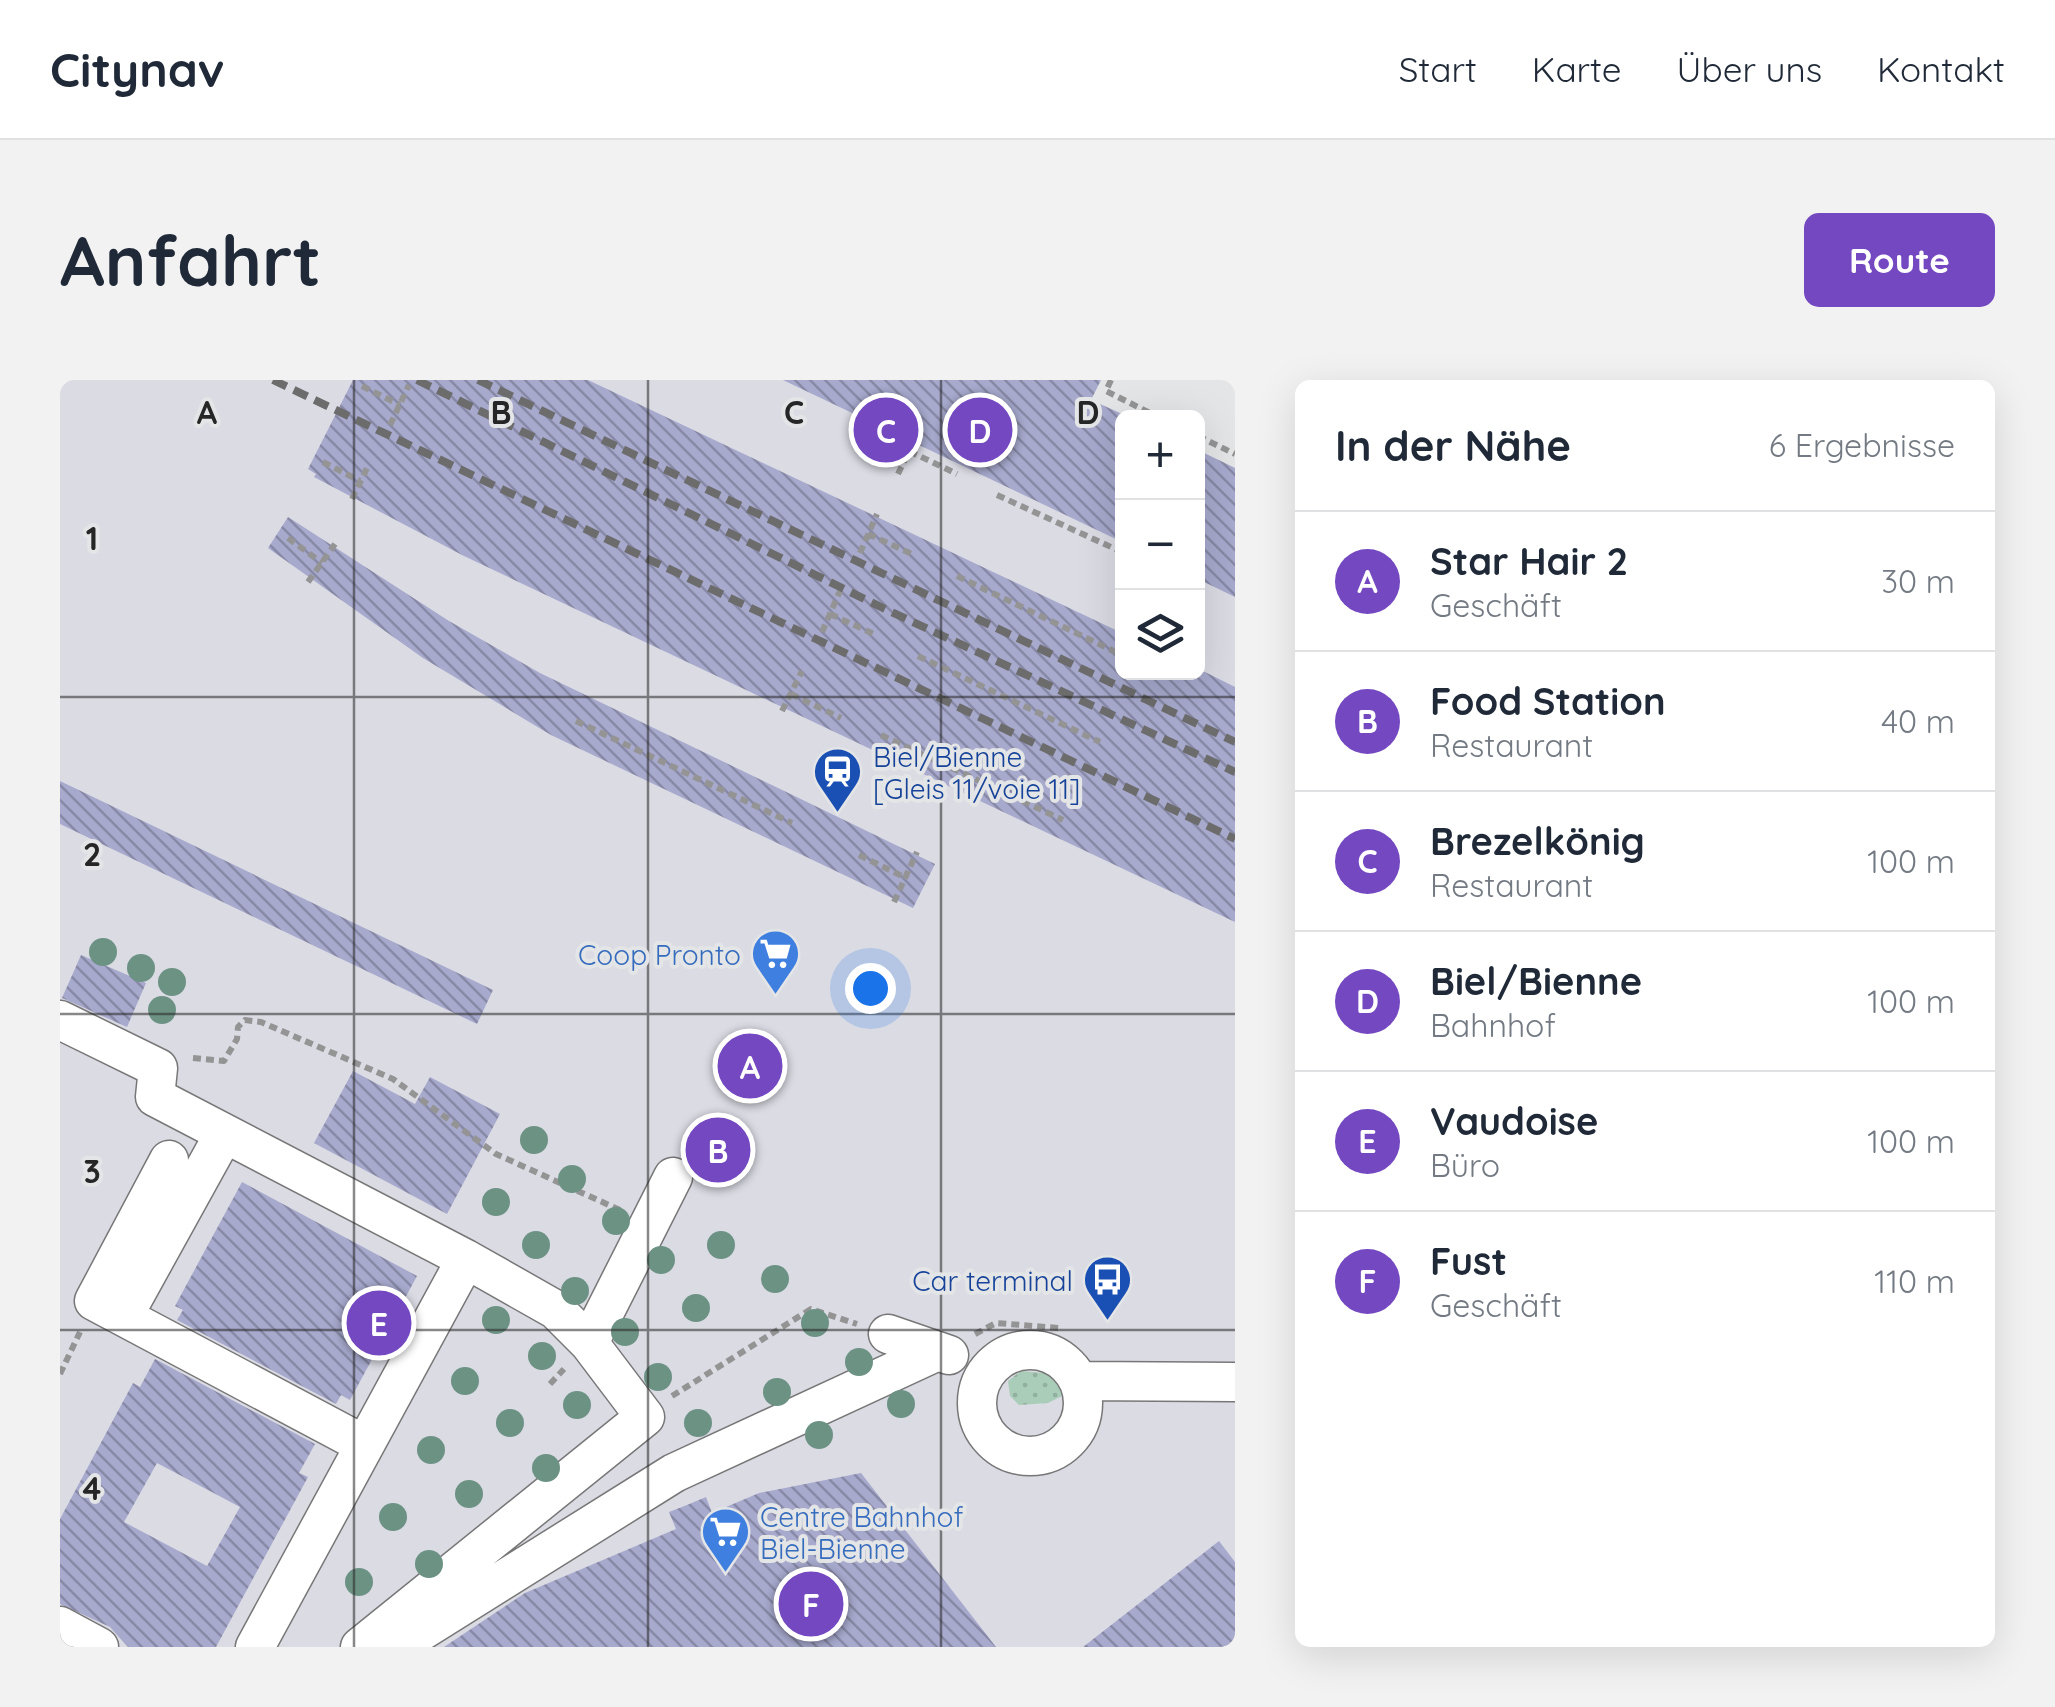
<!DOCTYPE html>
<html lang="de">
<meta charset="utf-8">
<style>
:root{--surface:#fff;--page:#f2f2f3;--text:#1f2937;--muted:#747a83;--line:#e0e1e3;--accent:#7348c0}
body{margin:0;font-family:Quicksand,sans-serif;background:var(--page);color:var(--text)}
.controls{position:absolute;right:30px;top:30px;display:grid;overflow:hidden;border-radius:15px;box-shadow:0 10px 40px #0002}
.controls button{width:90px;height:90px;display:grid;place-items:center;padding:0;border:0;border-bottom:2px solid var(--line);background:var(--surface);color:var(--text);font:50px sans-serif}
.you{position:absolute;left:810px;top:608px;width:35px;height:35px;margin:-25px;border:8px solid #fff;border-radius:50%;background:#1a73e8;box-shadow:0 0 0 15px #1a73e833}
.badge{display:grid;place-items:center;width:65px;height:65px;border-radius:50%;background:var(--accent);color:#fff;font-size:32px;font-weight:700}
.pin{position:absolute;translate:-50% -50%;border:5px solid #fff;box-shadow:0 2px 10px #0006}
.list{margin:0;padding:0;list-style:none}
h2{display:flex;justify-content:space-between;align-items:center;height:130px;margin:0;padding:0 40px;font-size:42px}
h2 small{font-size:32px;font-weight:400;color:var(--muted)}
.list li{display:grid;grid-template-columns:65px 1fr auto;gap:30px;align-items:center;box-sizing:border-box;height:140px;padding:0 40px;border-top:2px solid var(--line)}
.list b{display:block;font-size:38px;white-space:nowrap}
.list p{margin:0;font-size:32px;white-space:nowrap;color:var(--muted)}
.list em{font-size:32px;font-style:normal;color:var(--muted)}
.icon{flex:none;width:55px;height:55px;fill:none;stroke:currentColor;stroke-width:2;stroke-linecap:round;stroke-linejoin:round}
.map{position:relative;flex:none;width:1175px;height:1267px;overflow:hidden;border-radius:15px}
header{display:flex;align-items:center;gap:60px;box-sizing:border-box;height:140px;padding:0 50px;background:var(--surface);border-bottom:2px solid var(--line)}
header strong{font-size:48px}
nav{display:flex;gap:55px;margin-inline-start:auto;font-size:35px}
.intro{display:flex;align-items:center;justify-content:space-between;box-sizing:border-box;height:240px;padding:0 60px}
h1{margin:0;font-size:70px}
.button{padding:25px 45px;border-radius:15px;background:var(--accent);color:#fff;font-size:35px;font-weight:700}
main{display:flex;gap:60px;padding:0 60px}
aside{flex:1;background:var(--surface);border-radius:15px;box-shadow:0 10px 40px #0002}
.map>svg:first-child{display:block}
.built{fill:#dbdbe4}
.grass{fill:url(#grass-dots)}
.building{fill:url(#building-back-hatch);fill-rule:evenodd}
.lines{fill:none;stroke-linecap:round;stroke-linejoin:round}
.minor-casing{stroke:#777778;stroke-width:41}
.path{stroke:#949495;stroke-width:6;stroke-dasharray:8 5;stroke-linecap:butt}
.minor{stroke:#fff;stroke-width:38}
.rail{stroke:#6c6c6d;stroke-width:8;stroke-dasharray:15 8;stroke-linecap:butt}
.tree{fill:#6c9284}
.grid{fill:none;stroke:#262626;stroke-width:2.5;stroke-opacity:0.55}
.labels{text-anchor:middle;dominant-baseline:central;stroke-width:8;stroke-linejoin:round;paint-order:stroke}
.transit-label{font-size:28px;fill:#164399;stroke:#e4e5e6;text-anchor:start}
.shop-label{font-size:28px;fill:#366cbe;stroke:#e4e5e6;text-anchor:end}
.grid-label{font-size:32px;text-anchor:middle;font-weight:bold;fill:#262626;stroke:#e4e5e6;stroke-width:8;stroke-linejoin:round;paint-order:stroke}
</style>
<header>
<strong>Citynav</strong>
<nav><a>Start</a><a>Karte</a><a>Über uns</a><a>Kontakt</a></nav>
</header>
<div class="intro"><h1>Anfahrt</h1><a class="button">Route</a></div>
<main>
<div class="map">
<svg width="1175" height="1267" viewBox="0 0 1175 1267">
<defs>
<pattern id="grass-dots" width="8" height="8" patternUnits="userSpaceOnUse" patternTransform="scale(2.5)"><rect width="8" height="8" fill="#aacdb9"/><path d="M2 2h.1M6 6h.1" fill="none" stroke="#92b09f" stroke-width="1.8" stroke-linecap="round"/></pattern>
<pattern id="building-back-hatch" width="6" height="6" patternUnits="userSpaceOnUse" patternTransform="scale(2.5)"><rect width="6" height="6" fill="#a7a9cd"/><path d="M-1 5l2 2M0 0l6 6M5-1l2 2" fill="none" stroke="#8889a6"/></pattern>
</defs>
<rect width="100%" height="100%" fill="#e4e5e6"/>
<!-- built -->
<path class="built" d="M 0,0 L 991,0 L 1069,37 L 1062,38 L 1062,292 L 1138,292 L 1138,70 L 1175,88 L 1175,1267 L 0,1267 Z"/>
<!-- grass -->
<path class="grass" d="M 961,991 L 995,994 L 1003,1003 L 1002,1016 L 988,1023 L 959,1025 L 950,1016 L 948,1001 Z"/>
<!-- building -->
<path class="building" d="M 293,0 L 528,0 L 1062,253 L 1062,292 L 1145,292 L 1175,307 L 1175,542 L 404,176 L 254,97 L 256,94 L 248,89 Z
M 723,0 L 1041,0 L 1031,20 L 1062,34 L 1062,162 Z
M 1138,70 L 1175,88 L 1175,217 L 1138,199 Z
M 228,137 L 389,241 L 480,293 L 875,484 L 853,528 L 491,355 L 363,278 L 208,168 Z
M 0,401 L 433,610 L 417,644 L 0,444 Z
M 21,575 L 86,603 L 67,647 L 2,618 Z
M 293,691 L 355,724 L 370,697 L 440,734 L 387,834 L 254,763 Z
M 182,802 L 357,896 L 290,1020 L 281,1015 L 276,1024 L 117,940 L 123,930 L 115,926 Z
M 95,979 L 255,1064 L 239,1093 L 248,1097 L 156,1267 L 68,1267 L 50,1247 L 0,1224 L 0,1139 L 73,1003 L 80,1007 ZM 97,1083 L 180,1127 L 147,1186 L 64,1142 Z
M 801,1093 L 936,1267 L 384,1267 L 465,1213 L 616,1149 L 609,1132 L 627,1125 L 646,1117 L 652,1133 L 699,1113 Z
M 1159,1161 L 1175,1182 L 1175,1267 L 1023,1267 Z"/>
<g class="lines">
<defs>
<path id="minor" d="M 0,640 L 98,688 L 95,717 L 406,879
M 109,780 L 34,921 L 303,1064
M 64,935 L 164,754
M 828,954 L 889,975
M 529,963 L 613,797
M917 1023a53 53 0 1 1 106 0a53 53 0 1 1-106 0Z
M 1019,1001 L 1175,1002
M 0,1246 L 39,1267
M 195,1267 L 406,879 L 496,930 L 529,963 L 585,1037 L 300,1267
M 336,1267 L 614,1093 L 878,971"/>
</defs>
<!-- minor casing -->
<use href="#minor" class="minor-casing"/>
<!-- path -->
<path class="path" d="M 1051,0 L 1046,11 L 1100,38
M 302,6 L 340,25
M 330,45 L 349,5
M 1138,56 L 1175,74
M 263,82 L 300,101
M 838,94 L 849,71 L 897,94
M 937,115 L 1062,172
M 292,119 L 309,84
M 808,154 L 852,174
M 228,158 L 262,183
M 800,173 L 817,134
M 897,196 L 1062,275
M 248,202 L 275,164
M 770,234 L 816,255
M 762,252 L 780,211
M 858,276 L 1040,362
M 731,314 L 781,338
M 722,331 L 742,291
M 516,341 L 732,443
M 821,355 L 1003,440
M 799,475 L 846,498
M 834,522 L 857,472
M 133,678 L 164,681 L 177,659 L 178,647 L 185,640 L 201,642 L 333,699 L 436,774 L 560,830
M 915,954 L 936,943 L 999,948
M 0,994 L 20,952
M 490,1004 L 504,989
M 612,1016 L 751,929 L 797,944"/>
<!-- minor -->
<use href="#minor" class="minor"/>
<!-- rail -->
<path class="rail" d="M 213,0 L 1175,459
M 357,0 L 825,229 L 1175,392
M 418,0 L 1175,362"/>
</g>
<!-- trees -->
<g class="tree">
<circle cx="43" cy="572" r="14"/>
<circle cx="81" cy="588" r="14"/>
<circle cx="112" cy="602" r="14"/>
<circle cx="102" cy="630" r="14"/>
<circle cx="474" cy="760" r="14"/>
<circle cx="512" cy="799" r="14"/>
<circle cx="436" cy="822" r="14"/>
<circle cx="556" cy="841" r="14"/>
<circle cx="476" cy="865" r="14"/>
<circle cx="661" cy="865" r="14"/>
<circle cx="601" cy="880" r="14"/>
<circle cx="715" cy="899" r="14"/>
<circle cx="515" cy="911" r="14"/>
<circle cx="636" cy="928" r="14"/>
<circle cx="436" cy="940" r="14"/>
<circle cx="755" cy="943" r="14"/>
<circle cx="565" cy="952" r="14"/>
<circle cx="482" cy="976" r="14"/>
<circle cx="799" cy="982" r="14"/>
<circle cx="598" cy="997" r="14"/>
<circle cx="405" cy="1001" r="14"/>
<circle cx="717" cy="1012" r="14"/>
<circle cx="841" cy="1024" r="14"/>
<circle cx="517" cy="1025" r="14"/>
<circle cx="450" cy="1043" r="14"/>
<circle cx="638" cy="1043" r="14"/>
<circle cx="759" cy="1055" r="14"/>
<circle cx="371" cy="1070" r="14"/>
<circle cx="486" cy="1088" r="14"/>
<circle cx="409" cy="1114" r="14"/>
<circle cx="333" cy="1137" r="14"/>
<circle cx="369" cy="1184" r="14"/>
<circle cx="299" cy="1202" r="14"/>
</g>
<!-- grid -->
<path class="grid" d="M 294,0 L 294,1267M 588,0 L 588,1267M 881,0 L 881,1267M 0,317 L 1175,317M 0,634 L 1175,634M 0,950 L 1175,950"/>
<!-- icons -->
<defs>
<symbol id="station-pin" viewBox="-11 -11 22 30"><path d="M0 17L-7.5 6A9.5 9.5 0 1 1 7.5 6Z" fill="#1a4fb4" stroke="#e4e5e6"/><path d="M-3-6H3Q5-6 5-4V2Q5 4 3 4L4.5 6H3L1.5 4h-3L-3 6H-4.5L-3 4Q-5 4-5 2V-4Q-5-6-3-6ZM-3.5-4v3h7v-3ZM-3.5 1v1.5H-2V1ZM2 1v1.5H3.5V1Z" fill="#fff"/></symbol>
<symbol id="supermarket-pin" viewBox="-11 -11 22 30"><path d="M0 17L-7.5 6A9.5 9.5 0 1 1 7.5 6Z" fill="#3f7fe0" stroke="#e4e5e6"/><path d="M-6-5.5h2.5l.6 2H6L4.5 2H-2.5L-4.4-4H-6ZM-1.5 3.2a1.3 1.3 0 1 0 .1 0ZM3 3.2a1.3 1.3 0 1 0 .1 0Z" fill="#fff"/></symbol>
<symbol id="bus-pin" viewBox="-11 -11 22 30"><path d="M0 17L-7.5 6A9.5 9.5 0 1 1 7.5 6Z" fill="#1a4fb4" stroke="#e4e5e6"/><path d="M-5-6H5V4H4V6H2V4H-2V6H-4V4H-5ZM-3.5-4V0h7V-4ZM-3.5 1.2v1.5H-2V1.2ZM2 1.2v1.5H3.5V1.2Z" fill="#fff"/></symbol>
</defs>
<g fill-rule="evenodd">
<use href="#station-pin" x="750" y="364" width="55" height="75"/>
<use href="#supermarket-pin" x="688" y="546" width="55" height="75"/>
<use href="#bus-pin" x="1020" y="872" width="55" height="75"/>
<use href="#supermarket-pin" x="638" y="1124" width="55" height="75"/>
</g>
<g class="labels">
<!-- transit labels -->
<g class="transit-label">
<text x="813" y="376">Biel/Bienne<tspan x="813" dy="32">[Gleis 11/voie 11]</tspan></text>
<text x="1013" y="900" text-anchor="end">Car terminal</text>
</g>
<!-- shop labels -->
<g class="shop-label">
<text x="681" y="574">Coop Pronto</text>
<text x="700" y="1136" text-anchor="start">Centre Bahnhof<tspan x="700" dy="32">Biel-Bienne</tspan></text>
</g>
</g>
<g class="grid-label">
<text x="147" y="44">A</text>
<text x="441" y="44">B</text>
<text x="734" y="44">C</text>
<text x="1028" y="44">D</text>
<text x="32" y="170">1</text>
<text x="32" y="486">2</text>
<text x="32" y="803">3</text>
<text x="32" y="1120">4</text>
</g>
</svg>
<div class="controls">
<button>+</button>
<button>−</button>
<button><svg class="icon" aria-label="layers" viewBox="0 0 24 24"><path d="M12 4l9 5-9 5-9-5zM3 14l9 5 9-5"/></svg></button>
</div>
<div class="you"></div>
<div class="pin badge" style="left:690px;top:686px">A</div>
<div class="pin badge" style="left:658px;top:770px">B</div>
<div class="pin badge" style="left:826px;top:50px">C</div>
<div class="pin badge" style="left:920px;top:50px">D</div>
<div class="pin badge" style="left:319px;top:943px">E</div>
<div class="pin badge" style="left:751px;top:1224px">F</div>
</div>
<aside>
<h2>In der Nähe<small>6 Ergebnisse</small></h2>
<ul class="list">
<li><span class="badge">A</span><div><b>Star Hair 2</b><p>Geschäft</p></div><em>30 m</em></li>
<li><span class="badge">B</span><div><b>Food Station</b><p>Restaurant</p></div><em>40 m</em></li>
<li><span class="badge">C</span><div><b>Brezelkönig</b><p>Restaurant</p></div><em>100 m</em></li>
<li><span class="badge">D</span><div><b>Biel/Bienne</b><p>Bahnhof</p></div><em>100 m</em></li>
<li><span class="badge">E</span><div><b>Vaudoise</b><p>Büro</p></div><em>100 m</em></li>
<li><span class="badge">F</span><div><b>Fust</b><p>Geschäft</p></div><em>110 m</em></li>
</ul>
</aside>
</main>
